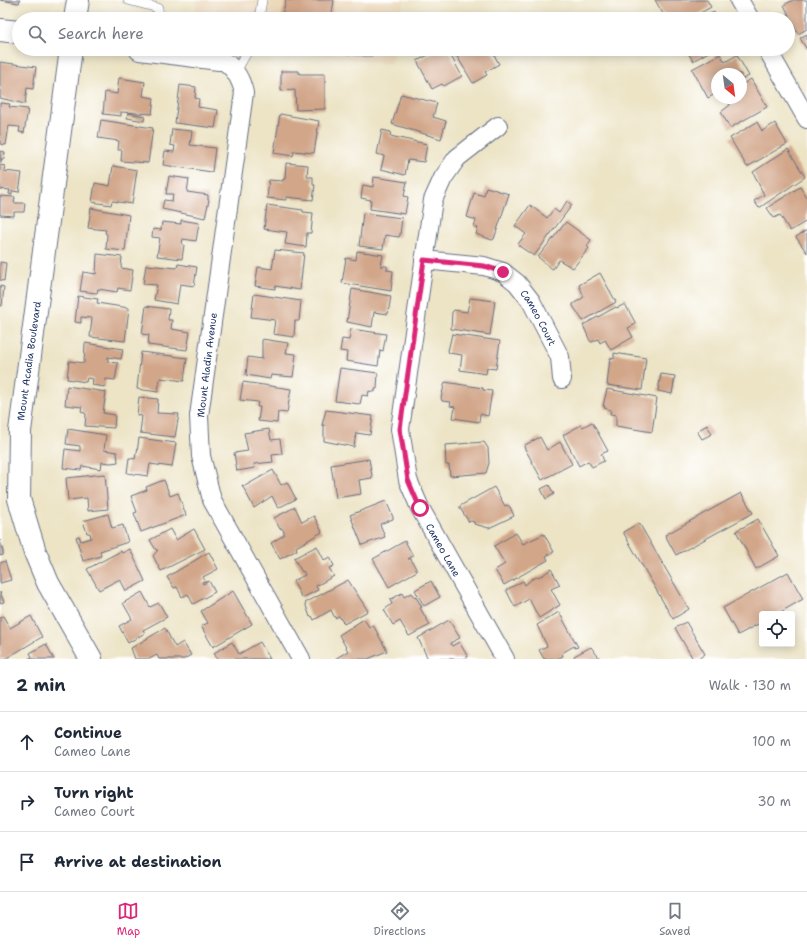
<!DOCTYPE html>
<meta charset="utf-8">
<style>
:root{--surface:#fff;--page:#f2f2f3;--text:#1f2937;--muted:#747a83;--line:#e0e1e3;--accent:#db2777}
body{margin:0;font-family:"Shantell Sans",sans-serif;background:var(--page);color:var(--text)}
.controls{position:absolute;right:12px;bottom:12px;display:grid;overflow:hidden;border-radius:4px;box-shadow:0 2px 10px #0003}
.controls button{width:36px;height:36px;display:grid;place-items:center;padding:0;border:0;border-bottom:1px solid var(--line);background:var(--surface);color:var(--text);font:20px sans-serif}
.compass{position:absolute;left:711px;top:68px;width:36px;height:36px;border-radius:50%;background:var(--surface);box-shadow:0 2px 10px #0003;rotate:151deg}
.stop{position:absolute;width:12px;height:12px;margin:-9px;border:3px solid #db2777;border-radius:50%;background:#fff}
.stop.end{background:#db2777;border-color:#fff;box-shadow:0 1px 4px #0008}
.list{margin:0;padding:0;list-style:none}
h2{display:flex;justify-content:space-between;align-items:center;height:52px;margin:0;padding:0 16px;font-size:17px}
h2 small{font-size:13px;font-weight:400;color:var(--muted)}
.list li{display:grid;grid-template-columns:26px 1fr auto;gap:12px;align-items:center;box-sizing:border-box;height:60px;padding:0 16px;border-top:1px solid var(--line)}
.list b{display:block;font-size:15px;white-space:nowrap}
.list p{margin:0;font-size:13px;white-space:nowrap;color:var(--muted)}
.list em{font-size:13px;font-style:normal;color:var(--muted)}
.icon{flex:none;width:22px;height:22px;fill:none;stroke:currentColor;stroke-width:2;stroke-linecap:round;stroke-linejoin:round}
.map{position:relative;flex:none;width:807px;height:659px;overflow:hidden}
.search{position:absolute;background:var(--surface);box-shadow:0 2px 10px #0003;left:12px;right:12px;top:12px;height:44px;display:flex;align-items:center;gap:10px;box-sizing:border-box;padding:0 14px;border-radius:22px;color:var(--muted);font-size:15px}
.sheet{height:232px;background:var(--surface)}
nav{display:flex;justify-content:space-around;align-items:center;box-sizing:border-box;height:56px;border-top:1px solid var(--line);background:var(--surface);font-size:11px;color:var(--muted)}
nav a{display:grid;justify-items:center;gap:2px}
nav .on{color:var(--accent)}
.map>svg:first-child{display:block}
.built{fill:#ecd8ba}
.building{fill:#d2a689}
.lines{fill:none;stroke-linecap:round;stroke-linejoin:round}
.lane-casing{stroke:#646e82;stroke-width:10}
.street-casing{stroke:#646e82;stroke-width:20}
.secondary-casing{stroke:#646e82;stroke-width:24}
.lane{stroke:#fff;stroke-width:9}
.street{stroke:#fff;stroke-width:18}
.secondary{stroke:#fff;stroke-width:22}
.route{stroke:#db2777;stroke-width:5}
.labels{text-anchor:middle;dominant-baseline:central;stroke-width:3.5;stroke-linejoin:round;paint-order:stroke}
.street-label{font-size:10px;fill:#1b2f5e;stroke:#fff}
</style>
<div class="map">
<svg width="807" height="659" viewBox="0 0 807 659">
<rect width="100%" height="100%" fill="#fff"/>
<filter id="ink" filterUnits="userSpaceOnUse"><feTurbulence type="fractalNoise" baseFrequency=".025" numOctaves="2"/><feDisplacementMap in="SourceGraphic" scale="8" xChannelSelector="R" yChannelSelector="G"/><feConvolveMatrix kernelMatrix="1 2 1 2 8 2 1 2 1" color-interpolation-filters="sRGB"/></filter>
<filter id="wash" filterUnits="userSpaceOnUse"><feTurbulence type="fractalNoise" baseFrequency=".012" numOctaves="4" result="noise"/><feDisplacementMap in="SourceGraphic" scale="16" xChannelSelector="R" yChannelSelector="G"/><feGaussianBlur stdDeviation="0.9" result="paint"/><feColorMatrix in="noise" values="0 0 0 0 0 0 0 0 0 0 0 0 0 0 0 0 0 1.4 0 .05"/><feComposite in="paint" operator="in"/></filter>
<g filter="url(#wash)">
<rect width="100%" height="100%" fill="#ede4c6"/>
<!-- built -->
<path class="built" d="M 197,0 L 404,0 L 400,19 L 194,19 Z
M 275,49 L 394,49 L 391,64 Z"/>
<g id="blocks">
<!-- building -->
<path class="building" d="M 0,0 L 20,0 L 19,3 Z
M 286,0 L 334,0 L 331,19 L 281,19 Z
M 655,0 L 707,0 L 711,7 L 690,19 L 676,19 L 674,17 L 666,19 Z
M 793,0 L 807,0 L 807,29 L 798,34 L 784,5 Z
M 714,12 L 717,19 L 702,19 Z
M 807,34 L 807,50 L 800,38 Z
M 439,49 L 447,49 L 462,76 L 444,86 L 442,84 L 432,89 L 417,61 Z
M 455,49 L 491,49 L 499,64 L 485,72 L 487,75 L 473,83 L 455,53 L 457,51 Z
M 686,49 L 711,49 L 712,50 L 693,61 Z
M 720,54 L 725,62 L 737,55 L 749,76 L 741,80 L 741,74 L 717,74 L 717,93 L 708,98 L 692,69 Z
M 0,62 L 36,67 L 33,89 L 27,88 L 25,104 L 0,98 Z
M 281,71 L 299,71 L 299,74 L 325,74 L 325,109 L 296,110 L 295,90 L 281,91 Z
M 119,78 L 145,82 L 143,96 L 154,98 L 152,114 L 121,112 L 121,116 L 103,114 L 105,92 L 117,94 Z
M 751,79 L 767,107 L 730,128 L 721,112 L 730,105 L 726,98 L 741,98 L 741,85 Z
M 180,85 L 196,87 L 195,98 L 199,99 L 198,107 L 218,110 L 215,128 L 175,123 Z
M 401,94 L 437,103 L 433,117 L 446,121 L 441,139 L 392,124 Z
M 0,103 L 10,104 L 9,107 L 28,109 L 24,133 L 19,132 L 20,127 L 9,126 L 6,145 L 0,144 Z
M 128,113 L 145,116 L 144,121 L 127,118 Z
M 280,114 L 319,121 L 314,153 L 294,151 L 293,156 L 274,153 Z
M 101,120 L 153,128 L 148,163 L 121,161 L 122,150 L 118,150 L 119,141 L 98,138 Z
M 757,122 L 762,131 L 775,123 L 787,144 L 747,167 L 730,138 Z
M 172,129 L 192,131 L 190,145 L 215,148 L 212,172 L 163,165 L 165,151 L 174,152 L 175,146 L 170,145 Z
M 382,130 L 391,132 L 390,136 L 427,144 L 424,162 L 408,160 L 405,175 L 381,169 L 384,156 L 377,154 Z
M 788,149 L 805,177 L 759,208 L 754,201 L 764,195 L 753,172 Z
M 0,151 L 5,152 L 4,159 L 1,159 L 1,163 Z
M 286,163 L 308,165 L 307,177 L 313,177 L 313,185 L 315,185 L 313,200 L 286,197 L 286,200 L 267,198 L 269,180 L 283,181 L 283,179 L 285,179 Z
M 0,165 L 5,166 L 4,171 L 22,173 L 19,192 L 12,191 L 12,195 L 9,194 L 10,190 L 0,189 Z
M 113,166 L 137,170 L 132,204 L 112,201 L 111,205 L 92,202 L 95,183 L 110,186 Z
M 169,176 L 189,179 L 187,192 L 208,195 L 208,200 L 209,200 L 205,218 L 162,209 L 164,200 L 172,201 L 173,194 L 166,194 Z
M 374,177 L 407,182 L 404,196 L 408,197 L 405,214 L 370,209 L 371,200 L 361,198 L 363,185 L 373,187 Z
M 486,187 L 509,194 L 494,239 L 492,240 L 476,234 L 478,228 L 474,227 L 476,220 L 467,217 L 474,193 L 484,196 Z
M 800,187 L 807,198 L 807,221 L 790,231 L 780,215 L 774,218 L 767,208 Z
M 0,196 L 15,197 L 14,203 L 25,203 L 24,212 L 14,212 L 14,216 L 0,215 Z
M 567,201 L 572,205 L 534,256 L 519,246 L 518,244 L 526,234 L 515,226 L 530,205 L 547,218 L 554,209 L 559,213 Z
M 267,205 L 303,210 L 303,212 L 313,213 L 311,233 L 307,233 L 306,247 L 285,244 L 287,232 L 264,229 Z
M 91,208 L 129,215 L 125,251 L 106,249 L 107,234 L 105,233 L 106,230 L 88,228 Z
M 363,213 L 402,218 L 400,235 L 399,237 L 385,235 L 383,249 L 359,246 Z
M 181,220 L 199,223 L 196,241 L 183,239 L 182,244 L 184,245 L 182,259 L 157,256 L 160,238 L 152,237 L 153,229 L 161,230 L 162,222 L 181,224 Z
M 566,222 L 591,240 L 587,246 L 589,248 L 573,268 L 559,260 L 553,269 L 551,268 L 538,257 Z
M 807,230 L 807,253 L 796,237 Z
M 275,250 L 304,253 L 300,290 L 275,286 L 275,289 L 255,286 L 258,267 L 272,269 Z
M 357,251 L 383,255 L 381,266 L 387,266 L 387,270 L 393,271 L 391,291 L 342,283 L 346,258 L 356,260 Z
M 97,254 L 122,257 L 121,268 L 133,270 L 130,290 L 118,288 L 117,292 L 98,289 L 97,293 L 80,291 L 83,272 L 96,274 Z
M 0,262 L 6,263 L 4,281 L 0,280 Z
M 178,264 L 197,267 L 194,286 L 180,284 L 177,304 L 154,300 L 157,285 L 143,284 L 146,265 L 177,268 Z
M 600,273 L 616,302 L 583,321 L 573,306 L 573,304 L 584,297 L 579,285 Z
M 0,286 L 4,287 L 2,306 L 0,306 Z
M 352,289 L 391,296 L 388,314 L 374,312 L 372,327 L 347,322 Z
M 254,294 L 301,301 L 299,321 L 295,321 L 294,337 L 273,334 L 275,320 L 251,317 Z
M 78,296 L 98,299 L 97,303 L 129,308 L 125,341 L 90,337 L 92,318 L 81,317 L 81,323 L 75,322 Z
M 470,298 L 495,301 L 490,335 L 451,329 L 452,312 L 454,310 L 467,312 Z
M 625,304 L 636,324 L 628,328 L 633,337 L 611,350 L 605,340 L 600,343 L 598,339 L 592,342 L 590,341 L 583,325 L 616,307 L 617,308 Z
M 146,306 L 169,309 L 168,320 L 172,320 L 171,329 L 190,332 L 187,350 L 148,345 L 149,335 L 142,334 Z
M 351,329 L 386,334 L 383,351 L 380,350 L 378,366 L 346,361 L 347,352 L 340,351 L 342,339 L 349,340 Z
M 452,334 L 500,341 L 496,369 L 487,368 L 486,374 L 460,370 L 462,355 L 449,353 L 448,351 Z
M 262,339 L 288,343 L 286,353 L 296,354 L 293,377 L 271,375 L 270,379 L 246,375 L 248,357 L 262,359 Z
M 85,343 L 123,349 L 121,359 L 108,357 L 108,362 L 118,363 L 115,380 L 106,379 L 105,387 L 92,385 L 93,379 L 87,378 L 86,382 L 67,379 L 69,361 L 84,363 Z
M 141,352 L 187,358 L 184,381 L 160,378 L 158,392 L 137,389 Z
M 614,353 L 646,358 L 642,390 L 607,385 L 610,358 L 614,359 Z
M 340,368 L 378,373 L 377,389 L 375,389 L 375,392 L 369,391 L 368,396 L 362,395 L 360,404 L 335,401 Z
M 661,374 L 675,376 L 672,394 L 658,391 Z
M 243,382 L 291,389 L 287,413 L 278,412 L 277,423 L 258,421 L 260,407 L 257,407 L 258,402 L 240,400 Z
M 445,382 L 483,388 L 483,390 L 492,391 L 488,416 L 480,414 L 479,422 L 453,418 L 455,407 L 450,406 L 451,402 L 442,401 L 441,398 Z
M 67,386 L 106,392 L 103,413 L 115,415 L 114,428 L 85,426 L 86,414 L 81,411 L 82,407 L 65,405 Z
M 607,389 L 657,398 L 652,432 L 616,426 L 616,415 L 610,414 L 611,410 L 604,408 L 605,406 L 603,406 Z
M 139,397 L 158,399 L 157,413 L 179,414 L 175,437 L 140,433 L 142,416 L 137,415 Z
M 326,410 L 373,416 L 370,435 L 356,433 L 354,447 L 324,441 L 324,425 L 322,425 Z
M 592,422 L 608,451 L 601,454 L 604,461 L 592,467 L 588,461 L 579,466 L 563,435 L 581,425 L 583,427 Z
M 707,425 L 712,434 L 702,439 L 697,431 Z
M 68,429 L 106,435 L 104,450 L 117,452 L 118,462 L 111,463 L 102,462 L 101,469 L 82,466 L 81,470 L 63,468 L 65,449 L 80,451 L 80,446 L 66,444 Z
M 269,429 L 271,440 L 280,439 L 282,454 L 272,455 L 273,462 L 254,464 L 255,468 L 237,471 L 234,453 L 248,451 L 244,433 Z
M 540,437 L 547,450 L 560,442 L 572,464 L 542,480 L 524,447 L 525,445 Z
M 139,438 L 176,443 L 172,467 L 150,464 L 148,476 L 127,473 L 129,458 L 135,459 L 136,453 L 137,453 Z
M 484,442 L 488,448 L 489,463 L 486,473 L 450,476 L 449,465 L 446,465 L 445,445 Z
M 369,459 L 372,476 L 372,478 L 359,480 L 361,494 L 336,498 L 331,465 Z
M 273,470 L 281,485 L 287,482 L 296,499 L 278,508 L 272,496 L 254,508 L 242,485 L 245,486 Z
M 105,474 L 108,509 L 88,511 L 87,498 L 68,500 L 66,478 Z
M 164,480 L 170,496 L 178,493 L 186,515 L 141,532 L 134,513 L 137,512 L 131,496 L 147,490 L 146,487 Z
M 549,485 L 554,494 L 546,499 L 541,489 Z
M 494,487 L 505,506 L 507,505 L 510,507 L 514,516 L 489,528 L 474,524 L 474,522 L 471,521 L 469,522 L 460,508 L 460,506 Z
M 741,493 L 753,513 L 676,555 L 665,535 Z
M 386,501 L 393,517 L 393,519 L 380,524 L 385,537 L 362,545 L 350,515 Z
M 295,507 L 302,522 L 314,516 L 322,532 L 296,547 L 297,550 L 280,559 L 271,543 L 284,535 L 284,532 L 282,528 L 280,529 L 274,518 Z
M 108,514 L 112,528 L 123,525 L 128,542 L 100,551 L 101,556 L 83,561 L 76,537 L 79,536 L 81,541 L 91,538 L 90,533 L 87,533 L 83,521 Z
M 758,519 L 779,556 L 756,569 L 736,531 Z
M 639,523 L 689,609 L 673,619 L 623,532 Z
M 170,529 L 176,540 L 194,529 L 205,549 L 161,571 L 153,556 L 158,550 L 156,550 L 150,540 Z
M 516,533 L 523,544 L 544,534 L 554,552 L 546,556 L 548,560 L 504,585 L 495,570 L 505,564 L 494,546 Z
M 0,540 L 3,552 L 3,555 L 0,556 Z
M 405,541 L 413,556 L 408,559 L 411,559 L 417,571 L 389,587 L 373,559 Z
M 317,546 L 324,560 L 330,557 L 334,566 L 329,568 L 334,576 L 316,586 L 318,590 L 302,598 L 293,581 L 305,575 L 303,571 L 302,572 L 294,558 Z
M 130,549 L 145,581 L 126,591 L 120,579 L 99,590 L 87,569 L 121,551 L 122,553 Z
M 209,552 L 218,569 L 203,577 L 205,581 L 202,582 L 203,584 L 209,581 L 215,592 L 193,604 L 188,594 L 182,597 L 177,587 L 174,588 L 167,577 Z
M 5,561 L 11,580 L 0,583 L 0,563 Z
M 551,569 L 560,585 L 551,589 L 560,605 L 539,618 L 529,599 L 515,607 L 506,590 L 523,581 L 525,585 L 532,579 L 543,575 Z
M 788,572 L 803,599 L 777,614 L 762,614 L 762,622 L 738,635 L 723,608 Z
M 348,580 L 368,611 L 344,624 L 339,616 L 335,618 L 331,610 L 314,620 L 312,616 L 310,617 L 305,603 Z
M 431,581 L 440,597 L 424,606 L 415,590 Z
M 233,591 L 252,624 L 213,647 L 201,626 L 208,623 L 201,611 Z
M 0,592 L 4,602 L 0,603 Z
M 142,592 L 150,607 L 159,603 L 167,617 L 143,630 L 145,633 L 128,643 L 119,626 L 132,619 L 123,603 Z
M 402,593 L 404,597 L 411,593 L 415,598 L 416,597 L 422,607 L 420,608 L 430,625 L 409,636 L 400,621 L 393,625 L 384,610 L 392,604 L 390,600 Z
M 559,612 L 578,647 L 575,648 L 574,646 L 562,653 L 563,656 L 557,659 L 544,659 L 539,650 L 547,646 L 537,625 Z
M 3,616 L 10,628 L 31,616 L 42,637 L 5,659 L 0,659 L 0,618 Z
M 364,619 L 369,627 L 373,625 L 387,651 L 368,659 L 335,659 L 348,651 L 339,635 Z
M 449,620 L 460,638 L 450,643 L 452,646 L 459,642 L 468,657 L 465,659 L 428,659 L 418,638 Z
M 686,622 L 705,654 L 698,659 L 693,659 L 675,628 Z
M 165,628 L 175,647 L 183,642 L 191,655 L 184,659 L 159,659 L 157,655 L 149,659 L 135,659 L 131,648 Z
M 232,642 L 239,654 L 260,642 L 270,659 L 217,659 L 214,653 Z
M 46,644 L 54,659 L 28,659 L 32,657 L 30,653 Z
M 591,647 L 600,659 L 575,659 L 574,656 Z"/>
</g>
</g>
<g filter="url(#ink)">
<use href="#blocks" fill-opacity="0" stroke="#646e82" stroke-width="1"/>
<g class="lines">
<defs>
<path id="lane" d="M 128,0 L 158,8 L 159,19
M 259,19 L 262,0
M 345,49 L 369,52
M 235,73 L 249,49"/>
<g id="street">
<path d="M 739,0 L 750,19"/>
<path d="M 767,49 L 807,119"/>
<path d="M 219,59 C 233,64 241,79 244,93 L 199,416 L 201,456 L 212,500 L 301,659"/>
<path id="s1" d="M 498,126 L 457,158 L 443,178 L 433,200 L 400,429 L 408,480 L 420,508 L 505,659"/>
<path id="s2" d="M 424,260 L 484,266 L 503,272 L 517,283 L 531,301 L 560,357 L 562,379"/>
</g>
<path id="secondary" d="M 75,19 L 78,0
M 0,30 L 19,32
M 71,49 L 20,431 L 19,499 L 35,552 L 48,583 L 91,659
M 140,49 L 219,59"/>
</defs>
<!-- lane casing -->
<use href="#lane" class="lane-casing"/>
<!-- street casing -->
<use href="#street" class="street-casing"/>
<!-- secondary casing -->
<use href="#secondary" class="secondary-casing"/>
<!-- lane -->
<use href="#lane" class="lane"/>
<!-- street -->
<use href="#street" class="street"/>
<!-- secondary -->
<use href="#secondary" class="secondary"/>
</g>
</g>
<g class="lines" filter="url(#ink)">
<!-- route -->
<path class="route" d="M 420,508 L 408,480 L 400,429 L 424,260 L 484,266 L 503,272"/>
</g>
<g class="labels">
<!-- street labels -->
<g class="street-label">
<text stroke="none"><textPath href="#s2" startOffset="139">Cameo Court</textPath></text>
<text transform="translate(29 361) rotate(-82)">Mount Acadia Boulevard</text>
<text transform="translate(207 365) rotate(-83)">Mount Aladin Avenue</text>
<text stroke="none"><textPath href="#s1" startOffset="462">Cameo Lane</textPath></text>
</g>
</g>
</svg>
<div class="controls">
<button><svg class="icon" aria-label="locate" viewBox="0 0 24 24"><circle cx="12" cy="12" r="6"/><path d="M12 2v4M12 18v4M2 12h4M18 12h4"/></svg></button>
</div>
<svg class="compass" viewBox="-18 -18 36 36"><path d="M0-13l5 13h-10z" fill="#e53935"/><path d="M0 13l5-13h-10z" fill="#747a83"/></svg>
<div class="stop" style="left:420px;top:508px"></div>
<div class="stop end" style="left:503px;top:272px"></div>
<div class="search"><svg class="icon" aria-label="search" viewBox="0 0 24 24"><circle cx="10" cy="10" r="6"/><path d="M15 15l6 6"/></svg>Search here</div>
</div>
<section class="sheet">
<h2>2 min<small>Walk · 130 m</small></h2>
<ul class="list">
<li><svg class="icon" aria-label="ahead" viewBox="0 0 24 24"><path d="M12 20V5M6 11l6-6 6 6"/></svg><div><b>Continue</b><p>Cameo Lane</p></div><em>100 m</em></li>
<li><svg class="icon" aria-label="right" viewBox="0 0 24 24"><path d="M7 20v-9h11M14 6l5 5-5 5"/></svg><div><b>Turn right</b><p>Cameo Court</p></div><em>30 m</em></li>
<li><svg class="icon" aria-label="arrive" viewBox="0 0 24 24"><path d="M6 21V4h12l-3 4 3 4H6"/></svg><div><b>Arrive at destination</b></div></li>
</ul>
</section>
<nav>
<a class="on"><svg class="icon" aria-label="map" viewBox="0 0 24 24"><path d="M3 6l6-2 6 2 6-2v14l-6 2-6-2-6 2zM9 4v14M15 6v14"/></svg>Map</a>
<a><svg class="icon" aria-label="directions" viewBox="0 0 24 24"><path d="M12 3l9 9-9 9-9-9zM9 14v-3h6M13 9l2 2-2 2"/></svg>Directions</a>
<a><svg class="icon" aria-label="saved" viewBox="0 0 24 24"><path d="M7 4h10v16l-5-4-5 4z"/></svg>Saved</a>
</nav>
